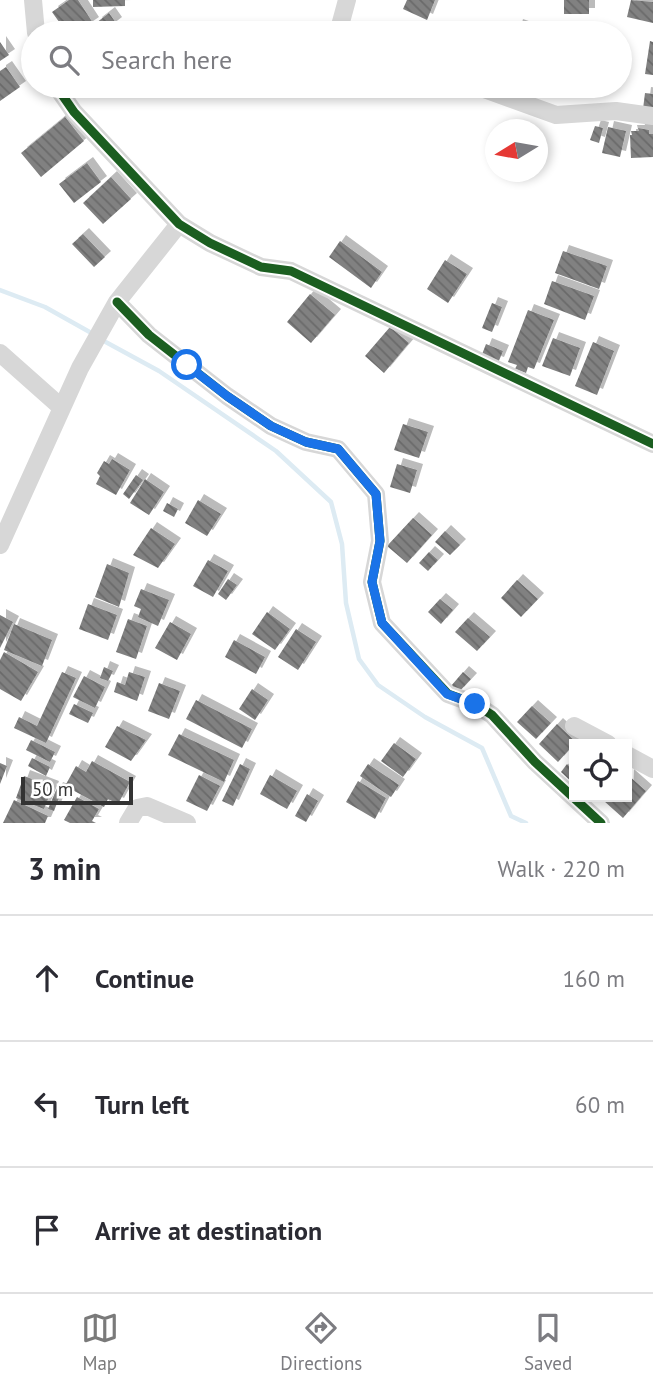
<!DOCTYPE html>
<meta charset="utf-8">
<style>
:root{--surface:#fff;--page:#f7f7f7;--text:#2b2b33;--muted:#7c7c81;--line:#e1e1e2;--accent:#7a7a7a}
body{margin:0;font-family:"PT Sans",sans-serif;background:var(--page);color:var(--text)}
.controls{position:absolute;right:21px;bottom:21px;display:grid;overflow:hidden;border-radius:0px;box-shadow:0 4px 10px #0003}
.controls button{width:63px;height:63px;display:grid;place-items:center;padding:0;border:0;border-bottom:2px solid var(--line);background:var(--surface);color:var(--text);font:35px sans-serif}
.compass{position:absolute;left:485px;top:119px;width:63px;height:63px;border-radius:50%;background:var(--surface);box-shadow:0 4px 10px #0003;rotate:259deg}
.scale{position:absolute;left:21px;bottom:18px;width:112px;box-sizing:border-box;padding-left:7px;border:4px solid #333;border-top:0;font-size:19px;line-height:24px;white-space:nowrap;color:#333;-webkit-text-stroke:5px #fff;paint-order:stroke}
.stop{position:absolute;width:21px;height:21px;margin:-16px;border:5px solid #1a73e8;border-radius:50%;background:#fff}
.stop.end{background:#1a73e8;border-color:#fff;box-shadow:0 2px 7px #0008}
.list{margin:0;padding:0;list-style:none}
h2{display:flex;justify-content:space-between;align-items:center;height:91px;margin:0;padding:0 28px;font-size:30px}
h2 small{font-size:23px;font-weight:400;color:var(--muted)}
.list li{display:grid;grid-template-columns:46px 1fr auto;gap:21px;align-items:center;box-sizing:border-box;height:126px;padding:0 28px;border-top:2px solid var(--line)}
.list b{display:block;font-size:26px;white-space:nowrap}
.list em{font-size:23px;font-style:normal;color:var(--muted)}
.icon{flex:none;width:38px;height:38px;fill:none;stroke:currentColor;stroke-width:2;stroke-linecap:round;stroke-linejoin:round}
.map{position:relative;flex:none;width:653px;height:823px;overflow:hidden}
.search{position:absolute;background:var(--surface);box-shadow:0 4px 10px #0003;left:21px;right:21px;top:21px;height:77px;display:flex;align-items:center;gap:18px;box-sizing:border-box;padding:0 24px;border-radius:38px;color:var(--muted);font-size:26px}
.sheet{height:469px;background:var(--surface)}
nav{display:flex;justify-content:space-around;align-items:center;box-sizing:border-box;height:98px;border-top:2px solid var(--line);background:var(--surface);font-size:19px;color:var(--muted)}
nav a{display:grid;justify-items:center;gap:4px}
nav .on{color:var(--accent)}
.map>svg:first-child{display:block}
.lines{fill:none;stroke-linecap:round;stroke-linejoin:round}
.stream{stroke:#ddebf3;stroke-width:4.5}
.building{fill:url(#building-back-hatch);filter:url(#shadow)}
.minor{stroke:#d7d7d7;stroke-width:18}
.cycleway-casing{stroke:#fff;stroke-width:13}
.cycleway{stroke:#1b5e20;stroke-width:9}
.route{stroke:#1a73e8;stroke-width:9}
</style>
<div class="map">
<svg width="653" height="823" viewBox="0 0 653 823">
<defs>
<pattern id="building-back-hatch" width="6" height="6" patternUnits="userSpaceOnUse" patternTransform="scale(1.75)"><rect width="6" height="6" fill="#818181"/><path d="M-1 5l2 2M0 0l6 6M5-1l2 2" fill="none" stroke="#6a6a6a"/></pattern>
<filter id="shadow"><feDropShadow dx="6" dy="-6" stdDeviation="0" flood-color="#0004"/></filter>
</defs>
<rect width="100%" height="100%" fill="#fff"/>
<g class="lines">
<!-- stream -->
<path class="stream" d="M 0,290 L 45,307 L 95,335
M 102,340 L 159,371 L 276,451 L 331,502 L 342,544 L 346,603 L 359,659 L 378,685 L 425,717 L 482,748 L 511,816 L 526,823"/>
</g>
<!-- building -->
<path class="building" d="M 69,0 L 78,0 L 93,23 L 78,33 L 67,33 L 52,12 Z
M 93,0 L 125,0 L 125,6 L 93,7 Z
M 407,0 L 435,0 L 427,20 L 403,9 Z
M 564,0 L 589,0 L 589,14 L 564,14 Z
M 631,0 L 653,2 L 653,23 L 627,17 Z
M 109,13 L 116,23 L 103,33 L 96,23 Z
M 517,25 L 540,33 L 515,33 Z
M 650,41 L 653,42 L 653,75 L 645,74 Z
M 0,42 L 9,55 L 0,61 Z
M 6,67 L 20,87 L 0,101 L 0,71 Z
M 645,93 L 653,94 L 653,110 L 643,109 Z
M 65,117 L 84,141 L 41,177 L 21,153 Z
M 595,126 L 603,128 L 599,143 L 590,140 Z
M 608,127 L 626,131 L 620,157 L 602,153 Z
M 638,128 L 649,130 L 649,134 L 653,134 L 653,157 L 631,158 L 630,135 L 632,135 L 631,131 L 639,131 Z
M 87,163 L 101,182 L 74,203 L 59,184 Z
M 111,177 L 131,199 L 103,224 L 83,203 Z
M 83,234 L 105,257 L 94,267 L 72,244 Z
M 340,241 L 382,272 L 371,288 L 329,257 Z
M 563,251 L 607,266 L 599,289 L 555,273 Z
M 445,260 L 467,274 L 448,303 L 427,289 Z
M 552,281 L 594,296 L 585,320 L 544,304 Z
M 310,294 L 335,315 L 311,343 L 287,322 Z
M 492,303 L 502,307 L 492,332 L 482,328 Z
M 528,310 L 554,320 L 534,369 L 528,367 L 526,373 L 515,369 L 517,365 L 508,362 Z
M 390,327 L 409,343 L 384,373 L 365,356 Z
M 553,338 L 580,348 L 570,376 L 542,366 Z
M 593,342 L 614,351 L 597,395 L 575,386 Z
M 486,344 L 503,351 L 498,363 L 481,357 Z
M 403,424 L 428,432 L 419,458 L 394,450 Z
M 112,459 L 130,470 L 116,495 L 96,484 L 100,476 L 97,473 L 104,461 L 109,464 Z
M 397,464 L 417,470 L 410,493 L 390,487 Z
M 136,475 L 143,480 L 129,499 L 123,494 Z
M 145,479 L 164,492 L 149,515 L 130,503 Z
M 198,500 L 221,514 L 207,536 L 185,523 Z
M 167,503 L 178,509 L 174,517 L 163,511 Z
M 413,518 L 432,535 L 407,563 L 387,546 Z
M 151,528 L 175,544 L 158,568 L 133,555 Z
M 445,531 L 460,545 L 450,555 L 435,542 Z
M 429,552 L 438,560 L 428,571 L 419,563 Z
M 208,560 L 228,571 L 213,597 L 193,586 Z
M 107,564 L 129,573 L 119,607 L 95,597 Z
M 228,579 L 237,585 L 226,600 L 218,594 Z
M 517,580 L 538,599 L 521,617 L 501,598 Z
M 141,589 L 169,600 L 158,626 L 138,617 L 141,609 L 134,606 Z
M 440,599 L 453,610 L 441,624 L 428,612 Z
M 88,604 L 117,615 L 108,640 L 79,629 Z
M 267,612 L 290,629 L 275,650 L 252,634 Z
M 0,615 L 13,622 L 0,648 Z
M 468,618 L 490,637 L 477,651 L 455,632 Z
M 128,619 L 147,626 L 136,659 L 116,652 Z
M 170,622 L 191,634 L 177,660 L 155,648 Z
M 14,624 L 52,640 L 42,666 L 4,650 Z
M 296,629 L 316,642 L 298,670 L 278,657 Z
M 234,640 L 265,657 L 256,674 L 225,657 Z
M 4,652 L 38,672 L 21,701 L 0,689 L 0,660 Z
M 104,667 L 113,671 L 108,681 L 100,678 Z
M 62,672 L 76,678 L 46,743 L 14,728 L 19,717 L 37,726 Z
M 129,672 L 145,677 L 137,701 L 114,692 L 117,682 L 125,685 Z
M 463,672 L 471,679 L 458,693 L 451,686 Z
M 84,676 L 105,687 L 95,708 L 73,697 Z
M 159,683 L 180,691 L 169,719 L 148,711 Z
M 252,689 L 268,700 L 255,720 L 239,709 Z
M 196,700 L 252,729 L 242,748 L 186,719 Z
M 74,704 L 93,713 L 88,723 L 69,714 Z
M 532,706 L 551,723 L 536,739 L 517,722 Z
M 557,724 L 576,742 L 558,762 L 539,744 Z
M 117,726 L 146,740 L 131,761 L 105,747 Z
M 179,734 L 234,760 L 224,782 L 168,755 Z
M 31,740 L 55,752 L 50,762 L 26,750 Z
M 394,743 L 416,759 L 403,777 L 381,761 Z
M 32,758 L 50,767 L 46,776 L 28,766 Z
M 92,761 L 130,782 L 118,804 L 108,799 L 104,807 L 65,786 L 76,766 L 86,772 Z
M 0,763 L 7,766 L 0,784 Z
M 240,764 L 250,769 L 233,806 L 222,801 Z
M 368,764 L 399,785 L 391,797 L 360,776 Z
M 567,764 L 574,771 L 574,784 L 561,772 Z
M 199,775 L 220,786 L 207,811 L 186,801 Z
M 270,775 L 297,791 L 287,809 L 260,794 Z
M 628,775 L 646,791 L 623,818 L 604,801 L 608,797 L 627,797 Z
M 24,776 L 53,787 L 44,809 L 16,798 Z
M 358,781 L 386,798 L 375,819 L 346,802 Z
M 57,788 L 62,790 L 54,811 L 48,809 Z
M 307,794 L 318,801 L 306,822 L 295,816 Z
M 77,797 L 99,809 L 92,821 L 96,823 L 70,823 L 64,820 Z
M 14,800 L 48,816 L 45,823 L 3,823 Z"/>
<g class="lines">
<!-- minor -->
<path class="minor" d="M 33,0 L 36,33
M 338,33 L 347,0
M 56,86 L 74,112 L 179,224 L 210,243 L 261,267 L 291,271 L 653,444
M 476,86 L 556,115 L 616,111 L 653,116
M 117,302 L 149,335 L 227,396 L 271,426 L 306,442 L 338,449 L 376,494 L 380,541 L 372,582 L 382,623 L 448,694 L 475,704 L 492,715 L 535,762 L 601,823
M 0,353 L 62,408
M 0,545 L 80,368 L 117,302 L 179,224
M 574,726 L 608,744
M 627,755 L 653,769
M 128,823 L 137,808 L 147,806 L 187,823"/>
<defs>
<path id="cycleway" d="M 56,86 L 74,112 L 179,224 L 210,243 L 261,267 L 291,271 L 653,444
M 117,302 L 149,335 L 227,396 L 271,426 L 306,442 L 338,449 L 376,494 L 380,541 L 372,582 L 382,623 L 448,694 L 475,704 L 492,715 L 535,762 L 601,823"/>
</defs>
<!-- cycleway casing -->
<use href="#cycleway" class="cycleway-casing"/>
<!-- cycleway -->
<use href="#cycleway" class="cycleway"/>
</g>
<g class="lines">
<!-- route -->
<path class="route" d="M 187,365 L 227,396 L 271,426 L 306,442 L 338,449 L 376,494 L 380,541 L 372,582 L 382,623 L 447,694 L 475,704"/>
</g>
</svg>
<div class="controls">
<button><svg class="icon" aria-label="locate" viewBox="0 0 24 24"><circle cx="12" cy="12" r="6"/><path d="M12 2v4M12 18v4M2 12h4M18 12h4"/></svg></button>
</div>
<svg class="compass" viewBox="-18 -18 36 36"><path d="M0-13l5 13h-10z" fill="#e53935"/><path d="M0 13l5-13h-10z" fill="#7c7c81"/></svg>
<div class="scale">50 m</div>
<div class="stop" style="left:187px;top:365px"></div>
<div class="stop end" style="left:475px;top:704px"></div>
<div class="search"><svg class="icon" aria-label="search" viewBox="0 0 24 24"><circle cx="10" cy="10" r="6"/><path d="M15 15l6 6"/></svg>Search here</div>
</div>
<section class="sheet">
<h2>3 min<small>Walk · 220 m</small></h2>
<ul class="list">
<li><svg class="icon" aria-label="ahead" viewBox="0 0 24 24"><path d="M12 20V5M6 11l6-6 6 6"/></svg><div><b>Continue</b></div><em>160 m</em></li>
<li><svg class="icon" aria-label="left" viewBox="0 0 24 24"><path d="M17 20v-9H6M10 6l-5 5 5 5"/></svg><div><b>Turn left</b></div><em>60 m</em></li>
<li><svg class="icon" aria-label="arrive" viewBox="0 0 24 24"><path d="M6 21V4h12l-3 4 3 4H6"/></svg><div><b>Arrive at destination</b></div></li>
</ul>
</section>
<nav>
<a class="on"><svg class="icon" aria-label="map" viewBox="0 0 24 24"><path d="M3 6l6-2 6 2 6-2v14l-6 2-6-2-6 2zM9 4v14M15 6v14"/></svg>Map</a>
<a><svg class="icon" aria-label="directions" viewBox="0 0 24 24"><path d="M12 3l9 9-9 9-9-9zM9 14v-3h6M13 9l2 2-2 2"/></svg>Directions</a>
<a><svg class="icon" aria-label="saved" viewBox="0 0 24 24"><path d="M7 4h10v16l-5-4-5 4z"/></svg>Saved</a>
</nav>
